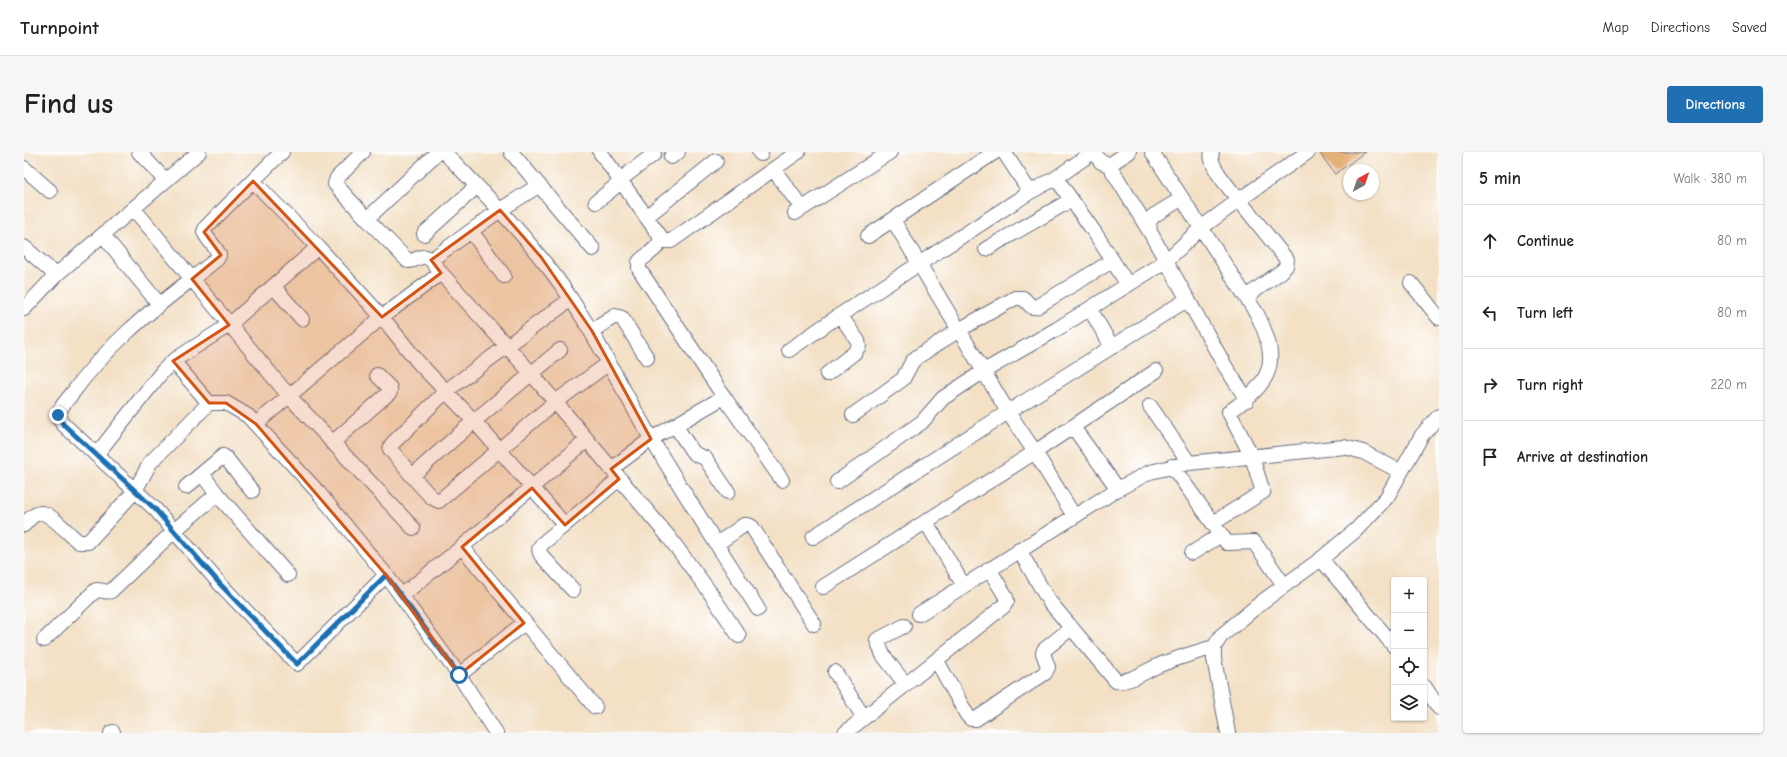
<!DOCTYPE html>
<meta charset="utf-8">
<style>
:root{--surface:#fff;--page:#f6f6f6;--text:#202124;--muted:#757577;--line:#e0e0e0;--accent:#1f6fb2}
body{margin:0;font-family:"Comic Neue",sans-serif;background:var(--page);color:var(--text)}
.controls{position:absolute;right:12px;bottom:12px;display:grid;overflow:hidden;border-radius:4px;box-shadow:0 1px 3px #0004}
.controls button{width:36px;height:36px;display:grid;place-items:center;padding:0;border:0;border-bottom:1px solid var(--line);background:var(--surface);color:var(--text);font:20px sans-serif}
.compass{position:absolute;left:1319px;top:12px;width:36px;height:36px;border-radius:50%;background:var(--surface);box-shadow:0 1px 3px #0004;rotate:40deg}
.stop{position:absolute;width:12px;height:12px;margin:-9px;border:3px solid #1f6fb2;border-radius:50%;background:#fff}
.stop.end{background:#1f6fb2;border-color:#fff;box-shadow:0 1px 4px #0008}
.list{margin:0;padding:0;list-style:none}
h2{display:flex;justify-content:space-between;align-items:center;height:52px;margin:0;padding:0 16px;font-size:17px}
h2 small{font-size:13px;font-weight:400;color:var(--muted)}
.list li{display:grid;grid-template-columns:26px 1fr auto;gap:12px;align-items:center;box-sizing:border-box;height:72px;padding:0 16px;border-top:1px solid var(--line)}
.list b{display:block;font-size:15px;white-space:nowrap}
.list em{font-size:13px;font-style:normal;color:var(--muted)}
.icon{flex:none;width:22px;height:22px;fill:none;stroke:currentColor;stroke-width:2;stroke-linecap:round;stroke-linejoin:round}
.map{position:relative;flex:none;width:1415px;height:581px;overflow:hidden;border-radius:4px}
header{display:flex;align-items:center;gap:24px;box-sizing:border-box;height:56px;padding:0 20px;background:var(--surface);border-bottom:1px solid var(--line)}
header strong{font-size:19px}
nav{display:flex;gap:22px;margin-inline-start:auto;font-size:14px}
.intro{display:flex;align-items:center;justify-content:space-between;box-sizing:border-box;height:96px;padding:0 24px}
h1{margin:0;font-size:28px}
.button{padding:10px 18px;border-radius:4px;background:var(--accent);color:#fff;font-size:14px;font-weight:700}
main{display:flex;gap:24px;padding:0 24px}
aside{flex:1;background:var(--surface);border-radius:4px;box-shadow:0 1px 3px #0004}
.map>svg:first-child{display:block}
.building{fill:#e5b078}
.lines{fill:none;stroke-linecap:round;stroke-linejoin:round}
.minor-casing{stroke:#676d82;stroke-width:16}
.minor{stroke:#fff;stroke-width:14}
.route{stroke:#1f6fb2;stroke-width:5}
.marked{fill:#d45514;fill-opacity:0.2;stroke:#d45514;stroke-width:3;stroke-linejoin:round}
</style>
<header>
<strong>Turnpoint</strong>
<nav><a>Map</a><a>Directions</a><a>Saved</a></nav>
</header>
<div class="intro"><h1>Find us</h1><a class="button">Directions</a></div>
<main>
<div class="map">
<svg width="1415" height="581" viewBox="0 0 1415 581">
<rect width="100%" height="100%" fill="#fff"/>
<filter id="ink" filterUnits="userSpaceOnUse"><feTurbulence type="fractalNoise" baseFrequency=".025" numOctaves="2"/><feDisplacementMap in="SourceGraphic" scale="8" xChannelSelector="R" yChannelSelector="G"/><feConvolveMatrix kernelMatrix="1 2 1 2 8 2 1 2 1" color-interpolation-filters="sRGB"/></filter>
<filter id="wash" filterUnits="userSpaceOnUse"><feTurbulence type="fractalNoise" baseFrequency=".012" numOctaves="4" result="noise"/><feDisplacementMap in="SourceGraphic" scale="16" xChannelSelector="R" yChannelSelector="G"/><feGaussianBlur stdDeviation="0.9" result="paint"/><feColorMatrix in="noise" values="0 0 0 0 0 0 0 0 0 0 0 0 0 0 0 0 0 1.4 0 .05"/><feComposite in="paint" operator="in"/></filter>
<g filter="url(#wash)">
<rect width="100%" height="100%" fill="#f3e0c5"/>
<g id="blocks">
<!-- building -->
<path class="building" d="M 1295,0 L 1341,0 L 1311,22 Z"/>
</g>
</g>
<g filter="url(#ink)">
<use href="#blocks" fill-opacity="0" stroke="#676d82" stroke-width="1"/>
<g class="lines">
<defs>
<path id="minor" d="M 115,0 L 141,28
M 258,0 L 182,75 L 180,80 C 184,89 192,94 195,103 L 193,107 L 168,127 L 265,244 L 389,376
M 339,0 L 313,26 L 311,32 L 343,67
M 420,0 C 453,34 487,68 516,105 C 562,160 591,226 628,288 C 662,345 698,400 734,457
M 487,0 L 569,97
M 576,0 L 636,84 C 638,96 622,102 615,110 L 615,117 L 700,245 L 758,328
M 735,0 L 737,2
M 980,0 L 1006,40
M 1070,0 L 1077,10 L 1085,13 L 1105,0
M 1128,0 L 1233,162 C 1258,212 1247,230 1205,260 L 1228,305 L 1239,340 L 1189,371
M 1188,0 C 1183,13 1207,38 1215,48 L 1284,0
M 647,5 L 654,0
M 1085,13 L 1126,80
M 0,16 L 26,39
M 750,18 L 778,56
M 1032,26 L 1071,81 L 1104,133
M 596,28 L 630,2
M 229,29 L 294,95
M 1157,47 L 1129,64 L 1125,70 L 1126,80 L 1201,214 L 1223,248
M 572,50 L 597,30
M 110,57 L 168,127 C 123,161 80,197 47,243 C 43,248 36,255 35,261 C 34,266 36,268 39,272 L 131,357 L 196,432 L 273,512 L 362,423 L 435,523 L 500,471
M 771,61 L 866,0
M 622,65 L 692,9
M 869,68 L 984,260 L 1011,300 L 1050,364
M 447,79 L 480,124
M 400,82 L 453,34
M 79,83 L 135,152
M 844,84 L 971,0
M 637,89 L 647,89 L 774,0
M 0,95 L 32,123
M 962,97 L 1047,48
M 407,108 C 398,100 394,109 384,109 L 343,67 L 414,0
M 413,115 L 407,108 L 476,58 L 514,34
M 1387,131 L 1415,166
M 249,134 L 278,167
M 0,157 L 32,123 L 175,0
M 1066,157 L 1088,195
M 568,179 L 591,164 L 598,166 L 623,206
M 536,198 L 450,269 L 388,324 L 366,297 L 368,292 L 422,239 L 547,147
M 765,198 L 816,163 L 1006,40 L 1032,26 L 1069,0
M 149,209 L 205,173 L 294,95 L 358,165 L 394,210 L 450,269 L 541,373
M 803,222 L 830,201 L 835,194 L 834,189 L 816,163
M 185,251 L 202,251 L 224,264 L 294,340 L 362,423
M 1126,254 L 1165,311
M 829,263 L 879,227 L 888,210 L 893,205 L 935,178 L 991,146 L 999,146 L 1008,155 L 1012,155 L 1088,109
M 232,272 L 358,165 L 417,121 L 507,221 L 644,384 L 685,439 L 715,484
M 651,273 L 668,299 L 673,303 L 681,306 L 704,340
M 1049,275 L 1094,337
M 563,288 L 438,395 L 571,555
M 308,291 L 366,240 L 366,236 L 353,223
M 1148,314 L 1203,391 L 1230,390 L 1260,433
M 587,317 L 627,287 L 700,245
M 178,322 L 193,342 L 264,423
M 388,324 L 407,345 L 415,349 L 530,251 L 585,211
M 813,330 L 898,270 L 919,246 L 960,219 L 1033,177 L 1142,109 L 1177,76 L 1215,48 L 1263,108 L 1262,114 L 1258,119 L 1222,145
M 162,335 L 199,304 L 202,306 L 228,339
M 902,370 L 940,434
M 0,373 C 4,368 11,360 18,361 C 29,363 45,383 55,390 L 64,390 L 111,339 L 126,311 L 185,251 L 149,209 L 138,220 L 72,303
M 789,385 L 984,260 L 1164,147
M 693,392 L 720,373 L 724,373 L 728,375 L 790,472
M 995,398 L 1025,449 L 1092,529 C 1107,531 1124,517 1138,512 C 1155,505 1173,500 1190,495
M 1168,401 L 1197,383
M 1297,407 L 1370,494
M 799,435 L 1011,300 L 1132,219
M 549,438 L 517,403 C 514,398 515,396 518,392 L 595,327
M 377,444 L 438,395
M 895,462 L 1094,337 L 1126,320 L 1165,311 L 1320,295 L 1339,300 L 1377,320
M 880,474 L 853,488 L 859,503 L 882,533
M 20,488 L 72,438 C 77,437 81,441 87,439 L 150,379 L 193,342
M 913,509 L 943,563 L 947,567 L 952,567 L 1021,521 L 1024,515 L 1019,501 L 1020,498 L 1047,476
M 811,520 L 840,566
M 435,523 L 472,581
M 1400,534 L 1415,556
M 87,581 L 89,580
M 821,581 L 980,454 L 983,449 L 981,443 L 965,417
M 1204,581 L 1190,507 L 1190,495 L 1197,484 L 1239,449 L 1297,407 L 1332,378 L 1363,345 L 1398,283 L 1415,264"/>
</defs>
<!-- minor casing -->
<use href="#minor" class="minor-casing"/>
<!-- minor -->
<use href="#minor" class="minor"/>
</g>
</g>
<g class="lines" filter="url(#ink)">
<!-- route -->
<path class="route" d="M 34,263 L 39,272 L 131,357 L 196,432 L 273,512 L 362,423 L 435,523"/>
</g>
<!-- marked area -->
<path class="marked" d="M 229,29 L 358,165 L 417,121 L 407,108 L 476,58 L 517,105 L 568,179 L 627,287 L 587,317 L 595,327 L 541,373 L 508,336 L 438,395 L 500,471 L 435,523 L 362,423 L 232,272 L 202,251 L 185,251 L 149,209 L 205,173 L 168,127 L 197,103 L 180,80 Z"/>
</svg>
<div class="controls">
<button>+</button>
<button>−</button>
<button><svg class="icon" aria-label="locate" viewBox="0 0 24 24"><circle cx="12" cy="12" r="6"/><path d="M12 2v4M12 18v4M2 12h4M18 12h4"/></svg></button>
<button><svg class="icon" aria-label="layers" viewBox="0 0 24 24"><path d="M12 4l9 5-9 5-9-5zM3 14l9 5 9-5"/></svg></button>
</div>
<svg class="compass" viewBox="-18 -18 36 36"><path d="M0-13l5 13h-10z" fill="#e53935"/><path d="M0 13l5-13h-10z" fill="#757577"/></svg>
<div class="stop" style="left:435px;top:523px"></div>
<div class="stop end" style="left:34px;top:263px"></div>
</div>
<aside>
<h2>5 min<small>Walk · 380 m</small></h2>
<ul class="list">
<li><svg class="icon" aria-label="ahead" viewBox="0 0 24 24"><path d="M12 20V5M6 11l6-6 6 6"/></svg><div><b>Continue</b></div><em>80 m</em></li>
<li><svg class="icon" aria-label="left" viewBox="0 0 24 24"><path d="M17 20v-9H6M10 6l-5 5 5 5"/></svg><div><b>Turn left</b></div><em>80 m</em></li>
<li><svg class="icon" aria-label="right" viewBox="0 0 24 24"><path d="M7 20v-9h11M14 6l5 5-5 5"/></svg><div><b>Turn right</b></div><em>220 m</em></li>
<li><svg class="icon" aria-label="arrive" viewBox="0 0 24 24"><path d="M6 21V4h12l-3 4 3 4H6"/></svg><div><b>Arrive at destination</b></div></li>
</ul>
</aside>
</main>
